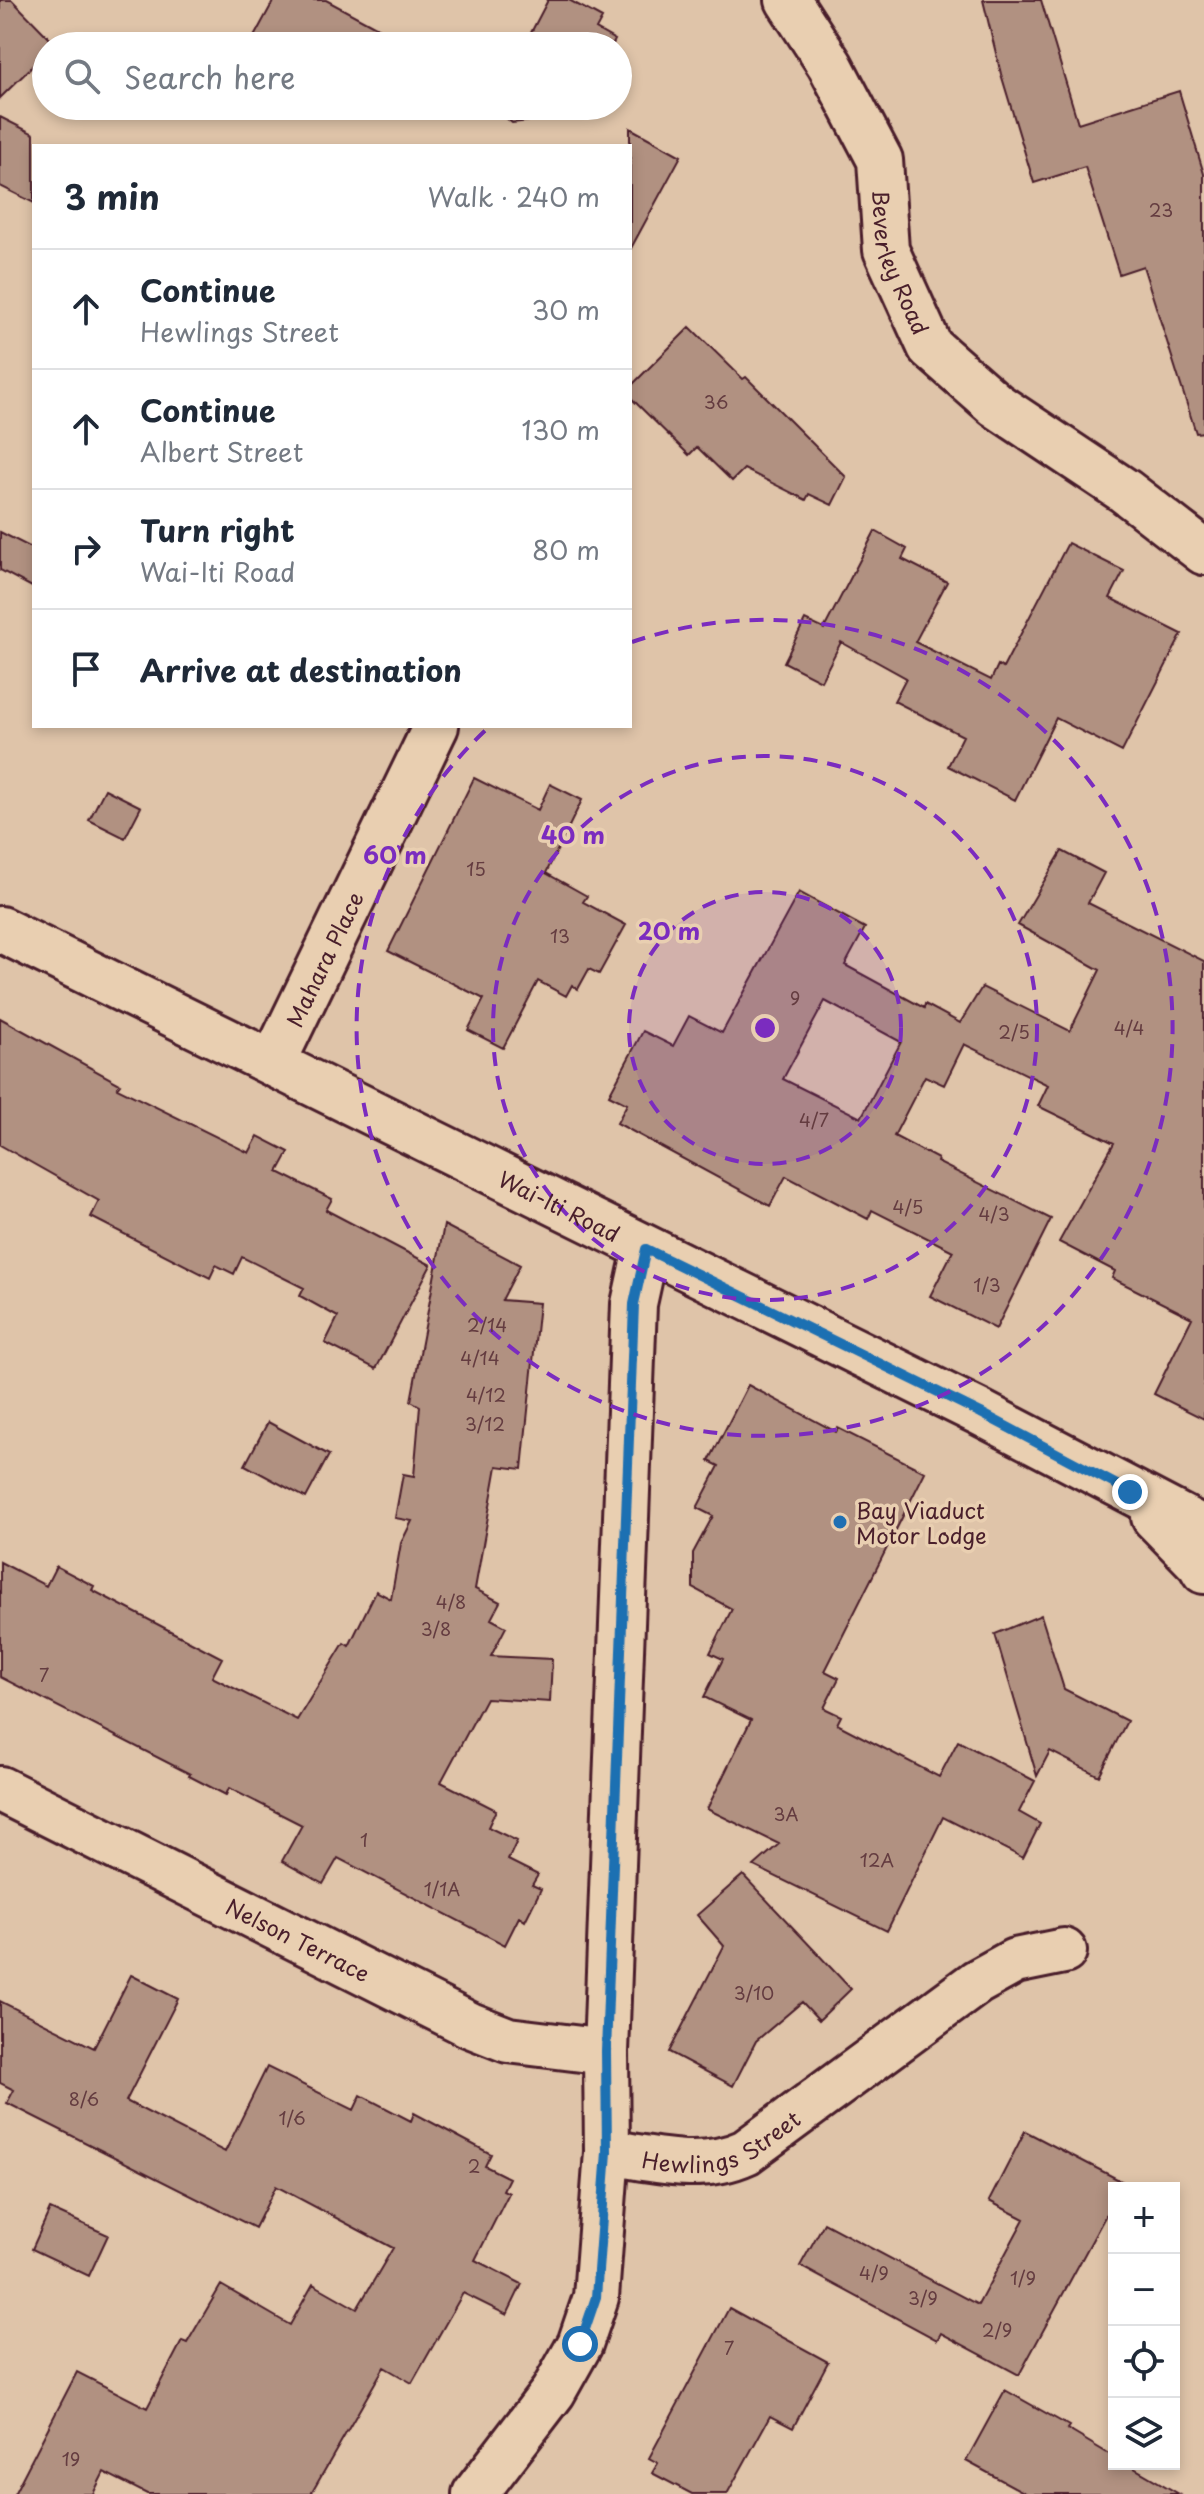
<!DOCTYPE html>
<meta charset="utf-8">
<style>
:root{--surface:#fff;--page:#f6f6f7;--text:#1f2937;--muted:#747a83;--line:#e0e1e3}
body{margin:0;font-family:"Playpen Sans",sans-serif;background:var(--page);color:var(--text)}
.controls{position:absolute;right:24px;bottom:24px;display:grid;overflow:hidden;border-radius:0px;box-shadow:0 4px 12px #0003}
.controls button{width:72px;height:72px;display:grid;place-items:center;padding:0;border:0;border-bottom:2px solid var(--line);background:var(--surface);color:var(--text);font:40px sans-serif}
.stop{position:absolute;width:24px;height:24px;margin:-18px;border:6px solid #1f6fb2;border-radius:50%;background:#fff}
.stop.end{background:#1f6fb2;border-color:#fff;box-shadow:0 2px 8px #0008}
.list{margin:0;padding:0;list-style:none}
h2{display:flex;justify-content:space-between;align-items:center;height:104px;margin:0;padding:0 32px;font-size:34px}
h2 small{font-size:26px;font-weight:400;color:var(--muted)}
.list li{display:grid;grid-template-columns:52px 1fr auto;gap:24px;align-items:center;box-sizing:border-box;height:120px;padding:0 32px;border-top:2px solid var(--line)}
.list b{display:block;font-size:30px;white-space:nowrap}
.list p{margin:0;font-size:26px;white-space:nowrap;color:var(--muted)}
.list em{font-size:26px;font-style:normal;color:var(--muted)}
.icon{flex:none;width:44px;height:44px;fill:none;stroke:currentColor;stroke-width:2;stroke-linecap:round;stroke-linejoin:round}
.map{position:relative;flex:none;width:1204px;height:2494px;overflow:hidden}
.search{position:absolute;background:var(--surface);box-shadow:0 4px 12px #0003;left:32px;top:32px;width:600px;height:88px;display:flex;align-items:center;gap:20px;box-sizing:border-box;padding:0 28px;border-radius:44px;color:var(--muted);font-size:30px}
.panel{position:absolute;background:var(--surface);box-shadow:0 4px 12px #0003;left:32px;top:144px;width:600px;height:584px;border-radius:0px}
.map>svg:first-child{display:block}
.building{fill:#b19181;stroke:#4a1f2b;stroke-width:2;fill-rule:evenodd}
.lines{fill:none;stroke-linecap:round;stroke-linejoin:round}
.minor-casing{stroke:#4a1f2b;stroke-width:50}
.secondary-casing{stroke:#4a1f2b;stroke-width:50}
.minor{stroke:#e9cfb1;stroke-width:44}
.secondary{stroke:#e9cfb1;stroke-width:44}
.route{stroke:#1f6fb2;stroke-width:10}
.ring{fill:none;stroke:#7b2cbf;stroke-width:4;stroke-dasharray:14 10}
.poi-dot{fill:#1f6fb2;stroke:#e9cfb1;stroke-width:3}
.labels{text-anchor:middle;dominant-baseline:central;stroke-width:7;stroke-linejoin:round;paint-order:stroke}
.number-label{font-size:18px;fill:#643c40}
.street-label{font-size:22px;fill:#4a1f2b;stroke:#e9cfb1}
.poi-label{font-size:22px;fill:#4a1f2b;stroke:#e9cfb1;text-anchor:start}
.centre{fill:#7b2cbf;stroke:#e9cfb1;stroke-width:4}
.ring-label{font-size:24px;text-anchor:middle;font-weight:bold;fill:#7b2cbf;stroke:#e9cfb1;stroke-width:7;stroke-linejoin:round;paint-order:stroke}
</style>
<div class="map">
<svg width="1204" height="2494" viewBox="0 0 1204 2494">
<rect width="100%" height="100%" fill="#dfc4a9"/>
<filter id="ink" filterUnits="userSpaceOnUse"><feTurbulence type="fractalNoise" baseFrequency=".0125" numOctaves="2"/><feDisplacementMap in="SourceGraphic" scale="16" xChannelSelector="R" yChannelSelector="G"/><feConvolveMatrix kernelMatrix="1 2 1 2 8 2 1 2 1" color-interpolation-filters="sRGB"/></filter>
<g filter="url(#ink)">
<!-- building -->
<path class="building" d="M 0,0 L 12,0 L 55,44 L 46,46 L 46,53 L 0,98 Z
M 274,0 L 326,0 L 411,46 L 249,46 Z
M 548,0 L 569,0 L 602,18 L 596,29 L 615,40 L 612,46 L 524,46 Z
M 983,0 L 1041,0 L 1078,123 L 1179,91 L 1204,174 L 1204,432 L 1196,433 L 1143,266 L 1119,274 L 1085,167 L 1034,183 L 1001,74 Z
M 498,106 L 541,106 L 529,121 L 512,123 L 499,112 Z
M 0,117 L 34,134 L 34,203 L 0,186 Z
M 630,128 L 681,156 L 630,250 Z
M 690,327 L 743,379 L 746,377 L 846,477 L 832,505 L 809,494 L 806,500 L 744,469 L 732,481 L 697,447 L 689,455 L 630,397 L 630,387 Z
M 875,531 L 907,549 L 902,559 L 947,582 L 915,642 L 991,680 L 998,665 L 1003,668 L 1068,543 L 1124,571 L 1110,598 L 1182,634 L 1122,752 L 1056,718 L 1015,800 L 948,766 L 963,736 L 894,701 L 906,678 L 841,642 L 821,681 L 784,662 L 805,620 L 824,629 Z
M 0,532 L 34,549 L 34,588 L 0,570 Z
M 474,778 L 538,810 L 550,784 L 582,800 L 546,873 L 587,896 L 583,902 L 626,925 L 599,974 L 589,969 L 578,989 L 572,985 L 566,996 L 538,981 L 503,1048 L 468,1030 L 484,999 L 388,951 Z
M 105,789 L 141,807 L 125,838 L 89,820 Z
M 1062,851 L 1104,873 L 1088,903 L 1204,961 L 1204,1419 L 1154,1394 L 1192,1318 L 1112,1278 L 1115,1271 L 1059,1242 L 1114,1143 L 1038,1106 L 1048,1085 L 964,1044 L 944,1085 L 925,1076 L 894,1136 L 938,1159 L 937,1162 L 1051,1219 L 996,1329 L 930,1296 L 953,1251 L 872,1210 L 868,1219 L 786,1176 L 770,1206 L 617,1123 L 627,1104 L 609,1095 L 643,1031 L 673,1046 L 689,1016 L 722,1033 L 799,892 L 865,928 L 845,965 L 924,1008 L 925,1004 L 960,1023 L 982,987 L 1070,1031 L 1100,970 L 1018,925 ZM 825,1001 L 901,1042 L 861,1118 L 783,1079 Z
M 0,1018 L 120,1084 L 117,1088 L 249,1153 L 258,1136 L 289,1152 L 278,1172 L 332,1199 L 326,1210 L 431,1265 L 376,1369 L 325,1343 L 338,1317 L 300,1296 L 304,1288 L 242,1257 L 234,1274 L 216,1265 L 210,1278 L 91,1217 L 99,1201 L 0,1145 Z
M 444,1225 L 520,1265 L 502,1300 L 539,1303 L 522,1469 L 497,1466 L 475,1589 L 500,1602 L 491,1619 L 506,1627 L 491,1656 L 552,1659 L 550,1702 L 486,1698 L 441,1782 L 496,1810 L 488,1827 L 517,1841 L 508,1860 L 538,1875 L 532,1885 L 541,1889 L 525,1921 L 519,1917 L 505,1945 L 338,1858 L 323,1884 L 282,1861 L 302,1825 L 229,1788 L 226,1795 L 189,1776 L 190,1774 L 0,1677 L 0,1562 L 46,1586 L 56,1566 L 94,1586 L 92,1590 L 222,1658 L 212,1677 L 297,1720 L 344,1643 L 349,1646 L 376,1591 L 391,1599 L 401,1543 L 412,1521 L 395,1518 L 403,1474 L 414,1476 L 420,1406 L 411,1401 Z
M 748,1385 L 836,1432 L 838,1428 L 925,1472 L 825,1671 L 839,1678 L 824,1708 L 841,1716 L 837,1724 L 939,1777 L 958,1741 L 1035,1781 L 1019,1812 L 1040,1824 L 1023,1858 L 943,1817 L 887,1931 L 754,1866 L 779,1844 L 707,1809 L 751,1720 L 704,1697 L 723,1659 L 710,1653 L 732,1609 L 693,1588 L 693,1553 L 713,1516 L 697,1508 L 719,1466 L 709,1461 Z
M 268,1422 L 329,1455 L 306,1498 L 245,1465 Z
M 1041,1615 L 1064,1689 L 1127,1721 L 1099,1776 L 1050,1751 L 1037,1776 L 995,1634 Z
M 743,1875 L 851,1989 L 819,2020 L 802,2002 L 756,2041 L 733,2086 L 669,2052 L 724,1946 L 697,1915 Z
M 131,1975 L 178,1999 L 126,2101 L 225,2152 L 267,2067 L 354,2110 L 361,2095 L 411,2121 L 414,2113 L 491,2154 L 485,2166 L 509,2178 L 503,2190 L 509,2193 L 475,2260 L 522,2284 L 507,2315 L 463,2293 L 412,2383 L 384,2367 L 311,2494 L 147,2494 L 104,2472 L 93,2494 L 14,2494 L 77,2372 L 147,2408 L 182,2341 L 187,2343 L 221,2285 L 290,2325 L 313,2284 L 357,2309 L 393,2248 L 276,2186 L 255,2228 L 7,2103 L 14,2090 L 0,2083 L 0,2001 L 94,2048 Z
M 1025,2131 L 1123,2182 L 1120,2188 L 1114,2188 L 1114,2200 L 1019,2375 L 941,2333 L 937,2340 L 800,2266 L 824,2223 L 978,2305 L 1024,2219 L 989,2201 Z
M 50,2209 L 108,2235 L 89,2276 L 32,2249 Z
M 729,2308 L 828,2362 L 793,2428 L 770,2416 L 727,2494 L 692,2494 L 652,2473 L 658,2463 L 649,2458 Z
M 1005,2390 L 1069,2426 L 1067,2429 L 1114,2457 L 1114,2464 L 1127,2464 L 1179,2494 L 1027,2494 L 966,2461 Z"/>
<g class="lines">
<defs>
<g id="minor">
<path id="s1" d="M 788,0 L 830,65 L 880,160 L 886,250 L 930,347 L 996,405 L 1125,491 L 1204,552"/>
<path id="s2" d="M 273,1063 L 436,726"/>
<path id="s3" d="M 0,1789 L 470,2025 L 508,2040 L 606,2052"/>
<path id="s4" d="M 607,2152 C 655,2159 700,2173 746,2152 L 977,1982 L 1015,1961 L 1064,1951"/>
<path d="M 475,2494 L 553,2392 L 580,2344 L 596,2297 L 607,2152 L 606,2052 L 634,1304 L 646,1249"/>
</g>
<g id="secondary">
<path id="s5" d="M 0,929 L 981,1413 L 1204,1529"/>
<path d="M 1154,1517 L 1200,1564 L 1204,1571"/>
</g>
</defs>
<!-- minor casing -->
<use href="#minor" class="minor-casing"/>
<!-- secondary casing -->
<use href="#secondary" class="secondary-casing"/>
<!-- minor -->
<use href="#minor" class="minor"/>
<!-- secondary -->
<use href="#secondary" class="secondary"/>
</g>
</g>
<g class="lines" filter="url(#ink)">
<!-- route -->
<path class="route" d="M 580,2344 L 596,2297 L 607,2152 L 606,2052 L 634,1304 L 646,1249 L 981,1413 L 1130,1492"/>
</g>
<!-- distance rings -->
<circle cx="765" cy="1028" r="136" fill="#7b2cbf" fill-opacity=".12"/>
<g class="ring">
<circle cx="765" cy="1028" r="136"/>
<circle cx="765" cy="1028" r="272"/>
<path d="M632 642A408 408 0 1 1 489 727"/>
</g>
<!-- markers -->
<circle class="poi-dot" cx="840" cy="1522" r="8"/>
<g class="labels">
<!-- number labels -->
<g class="number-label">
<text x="1161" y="209">23</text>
<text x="716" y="401">36</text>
<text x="476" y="868">15</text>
<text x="560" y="935">13</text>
<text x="795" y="997">9</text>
<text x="1129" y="1027">4/4</text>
<text x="1014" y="1031">2/5</text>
<text x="814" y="1119">4/7</text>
<text x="908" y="1206">4/5</text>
<text x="994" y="1213">4/3</text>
<text x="987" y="1284">1/3</text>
<text x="487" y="1324">2/14</text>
<text x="480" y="1357">4/14</text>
<text x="486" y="1394">4/12</text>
<text x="485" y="1423">3/12</text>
<text x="451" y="1601">4/8</text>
<text x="436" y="1628">3/8</text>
<text x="44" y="1674">7</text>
<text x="786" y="1813">3A</text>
<text x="364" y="1839">1</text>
<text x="877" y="1859">12A</text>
<text x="442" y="1888">1/1A</text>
<text x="754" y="1992">3/10</text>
<text x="84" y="2098">8/6</text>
<text x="292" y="2117">1/6</text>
<text x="474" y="2165">2</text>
<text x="874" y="2272">4/9</text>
<text x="1023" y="2277">1/9</text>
<text x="923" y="2297">3/9</text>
<text x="997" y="2329">2/9</text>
<text x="729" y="2347">7</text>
<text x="71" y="2458">19</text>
</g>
<!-- street labels -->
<g class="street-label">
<text stroke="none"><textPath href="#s1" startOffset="290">Beverley Road</textPath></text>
<text stroke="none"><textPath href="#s2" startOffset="116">Mahara Place</textPath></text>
<text stroke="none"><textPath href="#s5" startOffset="624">Wai-Iti Road</textPath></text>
<text stroke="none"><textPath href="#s3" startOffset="334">Nelson Terrace</textPath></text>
<text stroke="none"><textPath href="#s4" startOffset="120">Hewlings Street</textPath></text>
</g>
<!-- poi labels -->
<g class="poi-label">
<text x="856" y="1509">Bay Viaduct<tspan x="856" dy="25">Motor Lodge</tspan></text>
</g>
</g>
<circle cx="765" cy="1028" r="12" class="centre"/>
<g class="ring-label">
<text x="573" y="844">40 m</text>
<text x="395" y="864">60 m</text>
<text x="669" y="940">20 m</text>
</g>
</svg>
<div class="controls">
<button>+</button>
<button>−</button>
<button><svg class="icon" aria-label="locate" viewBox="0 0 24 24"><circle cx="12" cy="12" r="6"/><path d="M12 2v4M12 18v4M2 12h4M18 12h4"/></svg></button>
<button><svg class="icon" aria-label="layers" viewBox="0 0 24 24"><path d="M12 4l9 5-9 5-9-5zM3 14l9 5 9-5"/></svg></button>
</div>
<div class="stop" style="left:580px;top:2344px"></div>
<div class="stop end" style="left:1130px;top:1492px"></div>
<div class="search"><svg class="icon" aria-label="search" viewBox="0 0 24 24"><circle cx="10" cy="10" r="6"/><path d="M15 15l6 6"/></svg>Search here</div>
<section class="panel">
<h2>3 min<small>Walk · 240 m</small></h2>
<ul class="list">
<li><svg class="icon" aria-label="ahead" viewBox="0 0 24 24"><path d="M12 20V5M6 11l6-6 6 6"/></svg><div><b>Continue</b><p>Hewlings Street</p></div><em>30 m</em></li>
<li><svg class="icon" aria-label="ahead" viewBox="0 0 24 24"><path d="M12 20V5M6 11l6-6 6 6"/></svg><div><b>Continue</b><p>Albert Street</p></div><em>130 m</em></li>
<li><svg class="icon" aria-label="right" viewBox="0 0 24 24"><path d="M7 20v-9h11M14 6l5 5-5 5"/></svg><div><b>Turn right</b><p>Wai-Iti Road</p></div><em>80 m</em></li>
<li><svg class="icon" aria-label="arrive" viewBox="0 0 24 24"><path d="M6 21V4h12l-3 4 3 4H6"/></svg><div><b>Arrive at destination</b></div></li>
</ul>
</section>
</div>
